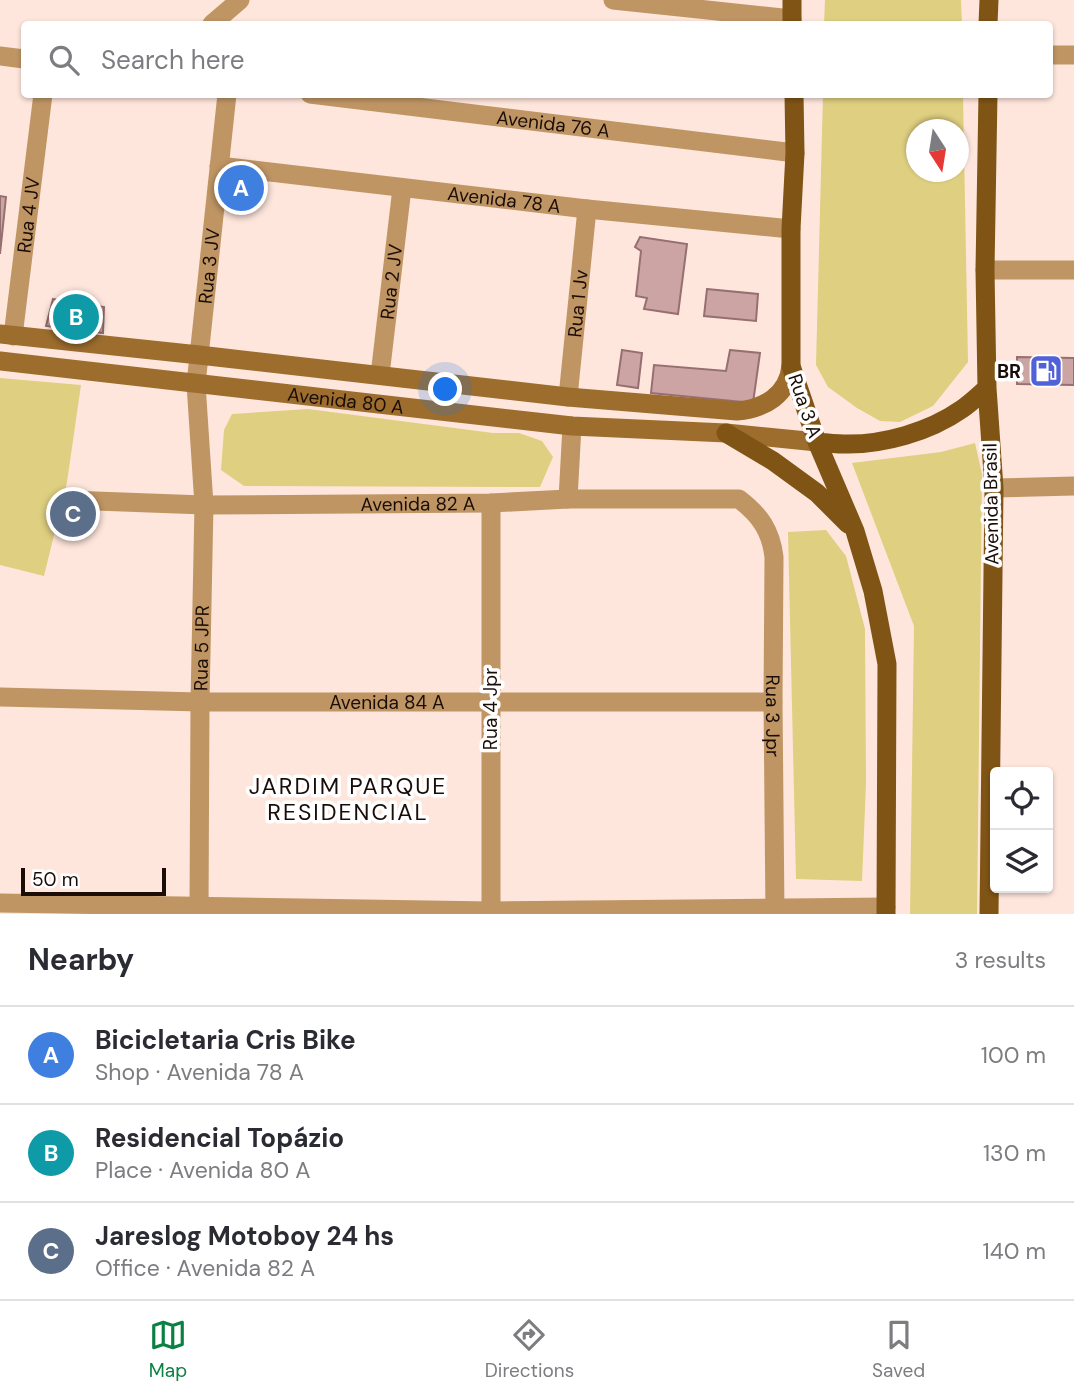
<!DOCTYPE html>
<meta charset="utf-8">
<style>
:root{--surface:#fff;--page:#f7f7f7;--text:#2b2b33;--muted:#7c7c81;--line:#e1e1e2;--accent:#0b8043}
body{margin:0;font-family:"DM Sans",sans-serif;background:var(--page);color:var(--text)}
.controls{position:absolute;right:21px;bottom:21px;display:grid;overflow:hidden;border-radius:7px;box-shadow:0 2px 5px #0004}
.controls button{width:63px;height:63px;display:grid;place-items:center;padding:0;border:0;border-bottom:2px solid var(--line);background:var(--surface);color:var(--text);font:35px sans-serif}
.compass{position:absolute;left:906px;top:119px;width:63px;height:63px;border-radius:50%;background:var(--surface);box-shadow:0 2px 5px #0004;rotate:168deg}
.scale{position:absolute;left:21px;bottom:18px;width:145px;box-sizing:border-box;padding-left:7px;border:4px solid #1a0d08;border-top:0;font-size:19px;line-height:24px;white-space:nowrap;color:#1a0d08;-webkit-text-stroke:5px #fff;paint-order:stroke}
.you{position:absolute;left:446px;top:390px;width:24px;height:24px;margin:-18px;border:5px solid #fff;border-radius:50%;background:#1a73e8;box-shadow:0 0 0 10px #1a73e833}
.badge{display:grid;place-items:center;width:46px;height:46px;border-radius:50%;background:var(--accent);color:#fff;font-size:23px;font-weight:700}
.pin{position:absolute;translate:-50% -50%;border:4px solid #fff;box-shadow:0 2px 7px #0006}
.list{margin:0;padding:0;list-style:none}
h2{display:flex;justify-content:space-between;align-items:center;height:91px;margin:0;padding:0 28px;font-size:30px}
h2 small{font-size:23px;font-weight:400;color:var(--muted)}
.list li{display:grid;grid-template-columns:46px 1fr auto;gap:21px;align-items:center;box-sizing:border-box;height:98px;padding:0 28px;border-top:2px solid var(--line)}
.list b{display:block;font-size:26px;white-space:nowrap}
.list p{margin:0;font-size:23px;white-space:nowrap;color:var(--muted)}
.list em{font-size:23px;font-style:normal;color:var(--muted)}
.icon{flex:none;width:38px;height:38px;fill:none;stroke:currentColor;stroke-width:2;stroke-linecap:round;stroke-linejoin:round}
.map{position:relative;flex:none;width:1074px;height:914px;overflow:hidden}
.search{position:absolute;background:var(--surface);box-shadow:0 2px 5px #0004;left:21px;right:21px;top:21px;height:77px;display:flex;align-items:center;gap:18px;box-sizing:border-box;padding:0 24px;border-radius:7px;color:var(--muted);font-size:26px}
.sheet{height:385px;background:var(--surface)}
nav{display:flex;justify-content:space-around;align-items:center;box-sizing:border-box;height:98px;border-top:2px solid var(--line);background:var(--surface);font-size:19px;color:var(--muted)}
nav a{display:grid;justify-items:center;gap:4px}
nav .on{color:var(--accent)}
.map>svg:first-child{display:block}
.green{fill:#dfcf81;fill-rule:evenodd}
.building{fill:#cda4a4;stroke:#966f70;stroke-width:2}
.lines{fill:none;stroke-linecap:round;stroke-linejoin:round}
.minor{stroke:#bf9564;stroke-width:19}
.secondary{stroke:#9d6d2e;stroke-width:19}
.primary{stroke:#7f5415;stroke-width:19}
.labels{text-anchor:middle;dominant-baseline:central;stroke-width:7;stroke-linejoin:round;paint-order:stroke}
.street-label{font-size:19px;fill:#1a0d08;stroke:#fff}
.poi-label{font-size:19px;font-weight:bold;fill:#1a0d08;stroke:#fff;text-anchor:end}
.quarter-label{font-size:23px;letter-spacing:2px;fill:#1a0d08;stroke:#fff}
</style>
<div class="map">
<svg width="1074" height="914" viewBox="0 0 1074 914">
<rect width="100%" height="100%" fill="#fee6dc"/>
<!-- green -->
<path class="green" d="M 825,0 L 961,0 L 962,24 L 824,24 Z
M 823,95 L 963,95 L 968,362 L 933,406 L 900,422 L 880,421 L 857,408 L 828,387 L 816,365 ZM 916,130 L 958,130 L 958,172 L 916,172 Z
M 0,378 L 81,385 L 67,482 L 44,576 L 0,565 Z
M 308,409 L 493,433 L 519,433 L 542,441 L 553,457 L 540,487 L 244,486 L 221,470 L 224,430 L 232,414 Z
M 975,443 L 982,474 L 977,914 L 910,914 L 914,626 L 852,463 L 941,452 Z
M 826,530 L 846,556 L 865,629 L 866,783 L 862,881 L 796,879 L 788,532 Z"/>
<!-- building -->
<path class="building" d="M 0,196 L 6,197 L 0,254 Z
M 640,237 L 687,244 L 678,314 L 644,309 L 647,298 L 636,296 L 641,251 L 635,247 Z
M 707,289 L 758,294 L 756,321 L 704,316 Z
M 53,299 L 104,307 L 103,333 L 46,326 Z
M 622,350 L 642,353 L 638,388 L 617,385 Z
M 730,350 L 760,353 L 753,403 L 651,393 L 654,365 L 726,371 Z
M 1017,357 L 1074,358 L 1074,385 L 1017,384 Z"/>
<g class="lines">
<!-- minor -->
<g class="minor">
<path d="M 613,0 L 792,19"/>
<path d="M 212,24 L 240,0"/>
<path d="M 1050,55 L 1074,55"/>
<path d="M 0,56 L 24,59"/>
<path id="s1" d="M 310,94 L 795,153"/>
<path id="s2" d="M 219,166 L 587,209 L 791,229"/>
<path d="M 985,270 L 1074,270"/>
<path id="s3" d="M 13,336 L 43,94"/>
<path id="s4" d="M 380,375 L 402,188"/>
<path id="s5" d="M 568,397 L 587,209"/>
<path d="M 994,488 L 1074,486"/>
<path d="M 568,499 L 572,426"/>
<path id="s6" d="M 68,500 L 204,505 L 491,503 L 568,499 L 739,499 C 760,515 771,531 774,557 L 773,702 L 775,914"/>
<path id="s7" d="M 0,697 L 200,702 L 773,702"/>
<path d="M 0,903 L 491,911 L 886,907"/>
<path id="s8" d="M 199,914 L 200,702 L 204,505 L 196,384 L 227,94"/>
<path d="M 491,914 L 491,503"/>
</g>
<!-- secondary -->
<g class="secondary">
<path d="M 0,334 L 199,355 L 568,397 L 737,411 C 764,409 788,395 791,366"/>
<path id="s9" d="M 0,361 L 572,426 L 726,433 L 817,442"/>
</g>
<!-- primary -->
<path class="primary" d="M 792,0 L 792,24
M 988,24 L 989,0
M 794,94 L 795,153 L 791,229 L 791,366 L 817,442 L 855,531 L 873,591 L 887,664 L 886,914
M 988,94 L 985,270 L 987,388 L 994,488 L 989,914
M 726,433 L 773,461 L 817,493 L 848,524
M 817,442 C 826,443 835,444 844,444 C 883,445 929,432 962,409 C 971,403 979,395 987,388"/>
</g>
<!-- icons -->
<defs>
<symbol id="fuel-square" viewBox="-11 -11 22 22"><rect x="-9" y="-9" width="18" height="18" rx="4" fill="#5162d8" stroke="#fff"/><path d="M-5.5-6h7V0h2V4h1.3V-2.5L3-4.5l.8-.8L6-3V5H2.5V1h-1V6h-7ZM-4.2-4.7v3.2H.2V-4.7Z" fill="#fff"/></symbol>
</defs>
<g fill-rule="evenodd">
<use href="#fuel-square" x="1027" y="352" width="38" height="38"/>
</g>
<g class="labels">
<!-- street labels -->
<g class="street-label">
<text stroke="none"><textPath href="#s1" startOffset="245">Avenida 76 A</textPath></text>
<text stroke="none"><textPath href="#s2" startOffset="287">Avenida 78 A</textPath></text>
<text stroke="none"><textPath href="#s3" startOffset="122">Rua 4 JV</textPath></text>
<text stroke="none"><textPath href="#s8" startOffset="649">Rua 3 JV</textPath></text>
<text stroke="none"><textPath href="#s4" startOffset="94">Rua 2 JV</textPath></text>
<text stroke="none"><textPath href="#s5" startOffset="94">Rua 1 Jv</textPath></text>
<text stroke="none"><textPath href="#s9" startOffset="348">Avenida 80 A</textPath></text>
<text transform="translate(805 406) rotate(71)">Rua 3 A</text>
<text stroke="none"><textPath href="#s6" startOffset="350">Avenida 82 A</textPath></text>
<text transform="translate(991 504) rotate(-91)">Avenida Brasil</text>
<text stroke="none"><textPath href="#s8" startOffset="266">Rua 5 JPR</textPath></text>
<text stroke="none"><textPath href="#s7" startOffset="387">Avenida 84 A</textPath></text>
<text transform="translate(490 709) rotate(-90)">Rua 4 Jpr</text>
<text stroke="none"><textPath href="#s6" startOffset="900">Rua 3 Jpr</textPath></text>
</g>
<!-- poi labels -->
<g class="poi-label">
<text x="1021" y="371">BR</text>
</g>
<!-- quarter labels -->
<g class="quarter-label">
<text x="348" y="786">JARDIM PARQUE<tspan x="348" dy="26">RESIDENCIAL</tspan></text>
</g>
</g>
</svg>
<div class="controls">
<button><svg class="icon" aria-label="locate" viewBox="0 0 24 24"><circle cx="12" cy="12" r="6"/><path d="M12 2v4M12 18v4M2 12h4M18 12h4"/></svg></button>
<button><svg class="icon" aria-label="layers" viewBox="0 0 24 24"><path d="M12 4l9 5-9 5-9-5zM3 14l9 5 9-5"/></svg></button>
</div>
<svg class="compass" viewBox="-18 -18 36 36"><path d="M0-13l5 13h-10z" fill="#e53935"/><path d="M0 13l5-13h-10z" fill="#7c7c81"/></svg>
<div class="scale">50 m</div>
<div class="you"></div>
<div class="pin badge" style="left:241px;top:188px;background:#3f7fe0">A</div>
<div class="pin badge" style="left:76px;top:317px;background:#0f9aa8">B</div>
<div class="pin badge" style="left:73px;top:514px;background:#5c6f8a">C</div>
<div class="search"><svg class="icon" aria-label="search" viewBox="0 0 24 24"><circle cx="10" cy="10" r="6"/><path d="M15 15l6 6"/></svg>Search here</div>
</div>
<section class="sheet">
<h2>Nearby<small>3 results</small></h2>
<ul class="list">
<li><span class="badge" style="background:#3f7fe0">A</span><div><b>Bicicletaria Cris Bike</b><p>Shop · Avenida 78 A</p></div><em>100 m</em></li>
<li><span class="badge" style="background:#0f9aa8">B</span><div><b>Residencial Topázio</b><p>Place · Avenida 80 A</p></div><em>130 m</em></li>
<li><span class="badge" style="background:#5c6f8a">C</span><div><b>Jareslog Motoboy 24 hs</b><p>Office · Avenida 82 A</p></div><em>140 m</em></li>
</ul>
</section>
<nav>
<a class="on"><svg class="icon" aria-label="map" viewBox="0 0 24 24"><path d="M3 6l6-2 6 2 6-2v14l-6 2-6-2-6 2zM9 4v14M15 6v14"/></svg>Map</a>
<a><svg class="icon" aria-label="directions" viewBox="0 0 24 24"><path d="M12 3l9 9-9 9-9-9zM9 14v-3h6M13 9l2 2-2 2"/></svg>Directions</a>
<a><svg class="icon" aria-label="saved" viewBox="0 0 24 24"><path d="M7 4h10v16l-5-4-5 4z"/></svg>Saved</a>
</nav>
